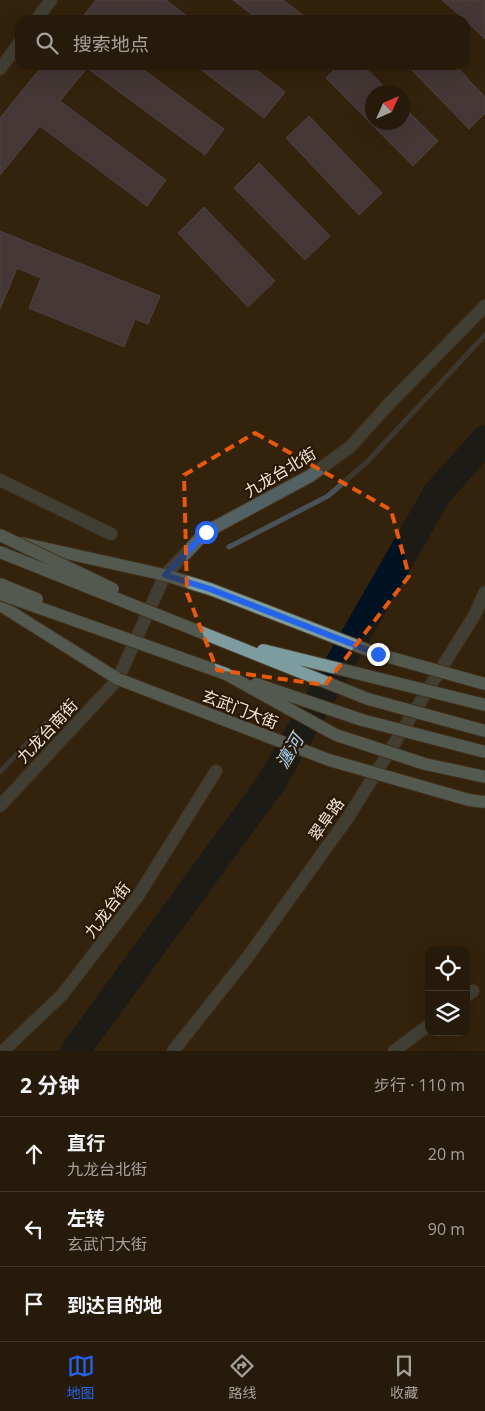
<!DOCTYPE html>
<html lang="zh">
<meta charset="utf-8">
<style>
:root{--surface:#261a0a;--page:#322718;--text:#f1f3f6;--muted:#a4a19c;--line:#42382b;--accent:#2563eb}
body{margin:0;font-family:"Open Sans","Noto Sans SC",sans-serif;background:var(--page);color:var(--text)}
.controls{position:absolute;right:15px;bottom:15px;display:grid;overflow:hidden;border-radius:10px;box-shadow:0 5px 20px #0002}
.controls button{width:45px;height:45px;display:grid;place-items:center;padding:0;border:0;border-bottom:1px solid var(--line);background:var(--surface);color:var(--text);font:25px sans-serif}
.compass{position:absolute;left:365px;top:85px;width:45px;height:45px;border-radius:50%;background:var(--surface);box-shadow:0 5px 20px #0002;rotate:45deg}
.stop{position:absolute;width:15px;height:15px;margin:-11px;border:4px solid #2563eb;border-radius:50%;background:#fff}
.stop.end{background:#2563eb;border-color:#fff;box-shadow:0 1px 5px #0008}
.list{margin:0;padding:0;list-style:none}
h2{display:flex;justify-content:space-between;align-items:center;height:65px;margin:0;padding:0 20px;font-size:21px}
h2 small{font-size:16px;font-weight:400;color:var(--muted)}
.list li{display:grid;grid-template-columns:32px 1fr auto;gap:15px;align-items:center;box-sizing:border-box;height:75px;padding:0 20px;border-top:1px solid var(--line)}
.list b{display:block;font-size:19px;white-space:nowrap}
.list p{margin:0;font-size:16px;white-space:nowrap;color:var(--muted)}
.list em{font-size:16px;font-style:normal;color:var(--muted)}
.icon{flex:none;width:28px;height:28px;fill:none;stroke:currentColor;stroke-width:2;stroke-linecap:round;stroke-linejoin:round}
.map{position:relative;flex:none;width:485px;height:1051px;overflow:hidden}
.search{position:absolute;background:var(--surface);box-shadow:0 5px 20px #0002;left:15px;right:15px;top:15px;height:55px;display:flex;align-items:center;gap:12px;box-sizing:border-box;padding:0 18px;border-radius:15px;color:var(--muted);font-size:19px}
.sheet{height:290px;background:var(--surface)}
nav{display:flex;justify-content:space-around;align-items:center;box-sizing:border-box;height:70px;border-top:1px solid var(--line);background:var(--surface);font-size:14px;color:var(--muted)}
nav a{display:grid;justify-items:center;gap:2px}
nav .on{color:var(--accent)}
.map>svg:first-child{display:block}
.lines{fill:none;stroke-linecap:round;stroke-linejoin:round}
.stream{stroke:#495259;stroke-width:5}
.river{stroke:#011222;stroke-width:29}
.building{fill:#5a5068;stroke:#726781}
.minor-casing{stroke:#4e3e2a;stroke-width:14}
.major-casing{stroke:#4e3e2a;stroke-width:14}
.minor{stroke:#526163;stroke-width:12}
.major{stroke:#7c9c9f;stroke-width:12}
.major-bridge-casing{stroke:#4e3e2a;stroke-width:14;stroke-linecap:butt}
.major-bridge{stroke:#7c9c9f;stroke-width:12}
.route{stroke:#2563eb;stroke-width:6}
.marked{fill:none;stroke:#e8590c;stroke-width:4;stroke-dasharray:10 6;stroke-linejoin:round}
.labels{text-anchor:middle;dominant-baseline:central;stroke-width:4.5;stroke-linejoin:round;paint-order:stroke}
.street-label{font-size:16px;fill:#f2e7da;stroke:#291904}
.water-label{font-size:18px;font-style:italic;fill:#a4d1f8;stroke:#291904}
</style>
<div class="map">
<svg width="485" height="1051" viewBox="0 0 485 1051">
<rect width="100%" height="100%" fill="#33230d"/>
<g class="lines">
<!-- stream -->
<path class="stream" d="M 229,547 L 328,496 L 367,462 L 485,335
M 0,772 L 56,713"/>
<!-- river -->
<path class="river" d="M 75,1051 L 271,783 L 437,494 L 485,440"/>
</g>
<!-- building -->
<path class="building" d="M 96,0 L 166,0 L 192,20 L 80,20 Z
M 233,0 L 283,0 L 309,20 L 259,20 Z
M 442,0 L 485,0 L 485,39 L 465,20 Z
M 43,65 L 137,65 L 224,129 L 205,155 L 87,68 L 60,101 L 166,180 L 147,206 L 40,126 L 0,175 L 0,118 Z
M 195,65 L 250,65 L 285,92 L 264,118 Z
M 339,65 L 362,65 L 390,92 L 372,92 L 372,122 L 402,122 L 402,105 L 438,141 L 413,166 L 326,78 Z
M 407,65 L 455,65 L 485,97 L 485,113 L 469,129 Z
M 309,116 L 382,193 L 359,215 L 286,138 Z
M 259,163 L 330,236 L 305,260 L 234,188 Z
M 204,207 L 275,281 L 248,307 L 178,233 Z
M 0,231 L 160,296 L 148,324 L 135,319 L 124,347 L 29,308 L 41,278 L 17,268 L 0,309 Z"/>
<g class="lines">
<defs>
<path id="minor" d="M 36,20 L 51,0
M 0,69 L 20,42
M 0,480 L 111,534
M 0,806 L 118,679 L 165,575 L 206,532 L 310,476 L 350,447 L 388,405 L 485,306
M 466,996 L 473,991
M 3,1051 L 62,995 L 138,896 L 216,771
M 173,1051 L 247,958 L 347,819 L 474,616 L 485,592
M 394,1051 L 429,1025"/>
<path id="major" d="M 21,543 L 165,575 L 210,589
M 0,605 L 118,679"/>
</defs>
<!-- minor casing -->
<use href="#minor" class="minor-casing"/>
<!-- major casing -->
<use href="#major" class="major-casing"/>
<!-- minor -->
<use href="#minor" class="minor"/>
<!-- major -->
<use href="#major" class="major"/>
<defs>
<path id="major-bridge" d="M 0,535 L 113,589
M 0,552 L 368,699 L 485,731
M 0,584 L 37,599
M 210,589 L 378,654 L 485,684
M 0,594 L 226,674 L 336,735 L 425,764 L 485,777
M 263,650 L 485,705
M 118,679 L 329,760 L 469,800 L 485,802
M 256,684 L 362,720 L 485,752"/>
</defs>
<!-- major-bridge casing -->
<use href="#major-bridge" class="major-bridge-casing"/>
<!-- major-bridge -->
<use href="#major-bridge" class="major-bridge"/>
</g>
<g class="lines">
<!-- route -->
<path class="route" d="M 206,532 L 165,575 L 210,589 L 378,654"/>
</g>
<!-- marked area -->
<path d="M0 0H485V1051H0ZM 255,433 L 391,510 L 409,576 L 325,685 L 217,670 L 187,593 L 184,475 Z" fill="#33230d" fill-opacity=".55" fill-rule="evenodd"/>
<path class="marked" d="M 255,433 L 391,510 L 409,576 L 325,685 L 217,670 L 187,593 L 184,475 Z"/>
<g class="labels">
<!-- street labels -->
<g class="street-label">
<text transform="translate(280 472) rotate(-31)">九龙台北街</text>
<text transform="translate(240 709) rotate(21)">玄武门大街</text>
<text transform="translate(47 731) rotate(-47)">九龙台南街</text>
<text transform="translate(326 819) rotate(-55)">翠阜路</text>
<text transform="translate(107 910) rotate(-53)">九龙台街</text>
</g>
<!-- water labels -->
<g class="water-label">
<text transform="translate(289 751) rotate(-60)">瀍河</text>
</g>
</g>
</svg>
<div class="controls">
<button><svg class="icon" aria-label="locate" viewBox="0 0 24 24"><circle cx="12" cy="12" r="6"/><path d="M12 2v4M12 18v4M2 12h4M18 12h4"/></svg></button>
<button><svg class="icon" aria-label="layers" viewBox="0 0 24 24"><path d="M12 4l9 5-9 5-9-5zM3 14l9 5 9-5"/></svg></button>
</div>
<svg class="compass" viewBox="-18 -18 36 36"><path d="M0-13l5 13h-10z" fill="#e53935"/><path d="M0 13l5-13h-10z" fill="#a4a19c"/></svg>
<div class="stop" style="left:206px;top:532px"></div>
<div class="stop end" style="left:378px;top:654px"></div>
<div class="search"><svg class="icon" aria-label="search" viewBox="0 0 24 24"><circle cx="10" cy="10" r="6"/><path d="M15 15l6 6"/></svg>搜索地点</div>
</div>
<section class="sheet">
<h2>2 分钟<small>步行 · 110 m</small></h2>
<ul class="list">
<li><svg class="icon" aria-label="ahead" viewBox="0 0 24 24"><path d="M12 20V5M6 11l6-6 6 6"/></svg><div><b>直行</b><p>九龙台北街</p></div><em>20 m</em></li>
<li><svg class="icon" aria-label="left" viewBox="0 0 24 24"><path d="M17 20v-9H6M10 6l-5 5 5 5"/></svg><div><b>左转</b><p>玄武门大街</p></div><em>90 m</em></li>
<li><svg class="icon" aria-label="arrive" viewBox="0 0 24 24"><path d="M6 21V4h12l-3 4 3 4H6"/></svg><div><b>到达目的地</b></div></li>
</ul>
</section>
<nav>
<a class="on"><svg class="icon" aria-label="map" viewBox="0 0 24 24"><path d="M3 6l6-2 6 2 6-2v14l-6 2-6-2-6 2zM9 4v14M15 6v14"/></svg>地图</a>
<a><svg class="icon" aria-label="directions" viewBox="0 0 24 24"><path d="M12 3l9 9-9 9-9-9zM9 14v-3h6M13 9l2 2-2 2"/></svg>路线</a>
<a><svg class="icon" aria-label="saved" viewBox="0 0 24 24"><path d="M7 4h10v16l-5-4-5 4z"/></svg>收藏</a>
</nav>
